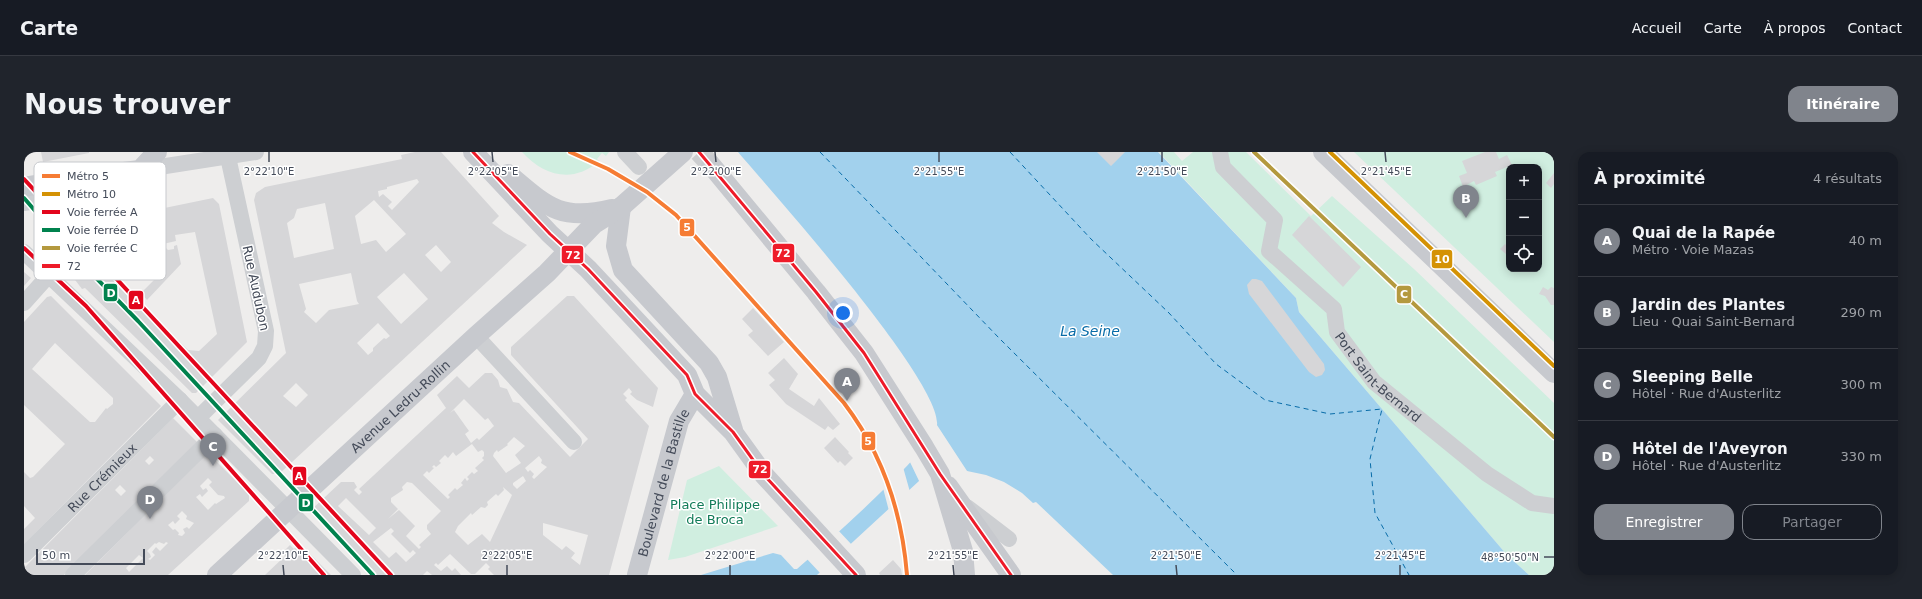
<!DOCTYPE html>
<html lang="fr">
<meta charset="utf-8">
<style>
:root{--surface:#171b24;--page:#20242c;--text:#f1f3f6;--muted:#9ea1a6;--line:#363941;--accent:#80848c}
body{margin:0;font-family:"DejaVu Sans",sans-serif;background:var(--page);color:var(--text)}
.controls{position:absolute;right:12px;top:12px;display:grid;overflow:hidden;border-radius:8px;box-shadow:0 2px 10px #0003}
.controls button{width:36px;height:36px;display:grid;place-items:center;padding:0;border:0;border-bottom:1px solid var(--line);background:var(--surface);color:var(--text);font:20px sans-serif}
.scale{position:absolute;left:12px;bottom:10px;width:109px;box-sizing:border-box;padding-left:4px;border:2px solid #444b59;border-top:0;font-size:11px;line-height:14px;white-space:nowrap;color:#444b59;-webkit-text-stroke:3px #fff;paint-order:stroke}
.you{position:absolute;left:819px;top:161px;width:14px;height:14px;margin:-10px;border:3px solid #fff;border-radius:50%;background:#1a73e8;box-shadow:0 0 0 6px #1a73e833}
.badge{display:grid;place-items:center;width:26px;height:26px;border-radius:50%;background:var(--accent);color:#fff;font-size:13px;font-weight:700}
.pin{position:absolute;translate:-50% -33px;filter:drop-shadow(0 1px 2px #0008)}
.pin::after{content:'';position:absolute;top:21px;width:14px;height:12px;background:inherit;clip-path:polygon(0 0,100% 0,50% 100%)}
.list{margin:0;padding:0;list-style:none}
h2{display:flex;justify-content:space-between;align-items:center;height:52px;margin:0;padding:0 16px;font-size:17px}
h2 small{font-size:13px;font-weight:400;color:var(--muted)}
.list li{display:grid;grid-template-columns:26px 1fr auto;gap:12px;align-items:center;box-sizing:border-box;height:72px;padding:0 16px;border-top:1px solid var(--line)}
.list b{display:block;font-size:15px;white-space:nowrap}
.list p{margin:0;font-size:13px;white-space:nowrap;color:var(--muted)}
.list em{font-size:13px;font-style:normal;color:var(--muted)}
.actions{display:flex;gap:8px;padding:12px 16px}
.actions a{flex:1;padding:9px 0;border:1px solid var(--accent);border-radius:12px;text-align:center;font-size:14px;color:var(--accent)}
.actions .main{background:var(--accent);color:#fff}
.icon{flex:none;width:22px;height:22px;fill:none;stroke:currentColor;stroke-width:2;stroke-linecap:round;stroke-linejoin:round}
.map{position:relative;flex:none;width:1530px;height:423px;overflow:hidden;border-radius:12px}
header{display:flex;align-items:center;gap:24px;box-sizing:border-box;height:56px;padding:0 20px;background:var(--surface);border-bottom:1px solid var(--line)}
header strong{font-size:19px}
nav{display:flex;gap:22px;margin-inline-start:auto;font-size:14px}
.intro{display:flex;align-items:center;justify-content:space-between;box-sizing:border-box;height:96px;padding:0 24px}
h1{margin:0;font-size:28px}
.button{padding:10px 18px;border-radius:12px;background:var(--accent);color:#fff;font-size:14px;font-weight:700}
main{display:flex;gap:24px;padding:0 24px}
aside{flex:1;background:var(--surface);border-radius:12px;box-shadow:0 2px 10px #0003}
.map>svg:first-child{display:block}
.green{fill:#d0eee0;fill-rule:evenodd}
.water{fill:#a2d1ed}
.pier{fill:#eeedec}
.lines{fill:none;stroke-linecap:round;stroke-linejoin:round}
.ferry{stroke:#086ca8;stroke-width:1;stroke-dasharray:5 4;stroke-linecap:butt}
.building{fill:#d6d6d8;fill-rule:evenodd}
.major-tunnel{stroke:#cccdcf;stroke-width:20;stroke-dasharray:20 10;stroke-linecap:butt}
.minor{stroke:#cdcfd2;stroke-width:16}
.major{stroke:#c7c9ce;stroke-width:20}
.bus-1-casing{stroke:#fff;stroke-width:6}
.bus-1{stroke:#ee1b29;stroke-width:3}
.rail-1-casing{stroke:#fff;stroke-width:7}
.rail-2-casing{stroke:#fff;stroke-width:7}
.rail-3-casing{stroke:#fff;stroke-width:7}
.rail-1{stroke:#e3051c;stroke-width:4}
.rail-2{stroke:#00824e;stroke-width:4}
.rail-3{stroke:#b4993e;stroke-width:4}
.metro-1-casing{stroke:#fff;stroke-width:7}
.metro-2-casing{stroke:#fff;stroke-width:7}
.metro-1{stroke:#f67c34;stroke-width:4}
.metro-2{stroke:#d49204;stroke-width:4}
.ticks{fill:none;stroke:#444b59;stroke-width:1.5}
.labels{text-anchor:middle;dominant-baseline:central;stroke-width:3;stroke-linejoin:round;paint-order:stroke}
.street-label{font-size:13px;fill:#444b59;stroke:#fff}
.park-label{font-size:13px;fill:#137c59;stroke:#fff}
.water-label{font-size:14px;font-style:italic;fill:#086ca8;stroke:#fff}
.key{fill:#fff;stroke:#c7c9cd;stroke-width:1}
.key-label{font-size:11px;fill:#444b59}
.ticks-label{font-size:10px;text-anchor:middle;fill:#444b59;stroke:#fff;stroke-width:3;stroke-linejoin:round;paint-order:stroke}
.line-badge{stroke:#fff;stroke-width:1.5}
.badge-label{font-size:11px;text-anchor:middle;font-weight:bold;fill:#fff}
</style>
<header>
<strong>Carte</strong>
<nav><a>Accueil</a><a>Carte</a><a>À propos</a><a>Contact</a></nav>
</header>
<div class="intro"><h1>Nous trouver</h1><a class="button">Itinéraire</a></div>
<main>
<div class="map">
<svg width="1530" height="423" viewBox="0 0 1530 423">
<rect width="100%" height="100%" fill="#eeedec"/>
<!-- green -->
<path class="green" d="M 498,0 L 585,0 L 582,4 L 578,1 L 573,7 L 575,9 C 549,32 520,24 498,0 Z
M 1135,0 L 1150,0 L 1158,9 L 1169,0 L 1222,0 L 1287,64 L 1308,44 L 1390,117 L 1530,251 L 1530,423 L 1505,423 L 1483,403 L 1275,160 L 1272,146 Z
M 1330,0 L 1530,0 L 1530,190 ZM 1485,15 L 1515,15 L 1515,117 L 1485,117 Z
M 695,314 L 754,374 L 661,405 L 644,408 L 663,328 Z"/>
<!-- water -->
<path class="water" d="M 714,0 L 1134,0 L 1272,146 L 1275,160 L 1483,403 L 1505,423 L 1089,423 L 1012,350 L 1009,351 L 998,341 L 980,330 L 962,323 L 943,319 L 920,321 L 895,329 L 793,423 L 677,423 L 749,401 L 757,403 L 770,417 L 773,417 C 795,398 911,296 913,273 C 918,230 749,41 714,0 Z"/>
<!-- pier -->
<path class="pier" d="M 911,270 L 945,322 L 921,323 L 896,331 L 885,308 L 906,284 Z
M 879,315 L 886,340 L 865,359 L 859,336 Z
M 813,377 L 828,393 L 797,422 L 782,406 Z"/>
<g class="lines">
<!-- ferry -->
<path class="ferry" d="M 796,0 L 975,186 L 1213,423
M 986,0 L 1067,87 L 1145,161 L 1192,212 L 1241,248 L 1306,262 L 1358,257 L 1346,307 L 1351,361 L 1385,423"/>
</g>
<!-- building -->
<path class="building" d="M 17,0 L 65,0 L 65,1 L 19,10 Z
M 391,0 L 417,0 L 475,64 L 468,71 L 480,80 L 503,93 L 255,322 L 248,322 L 194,268 L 262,201 L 230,48 L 232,41 L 241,35 L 378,7 L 377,3 ZM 393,27 L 395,30 L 368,58 L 364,54 L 368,50 L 359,42 L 355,45 L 354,39 L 363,37 L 363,35 ZM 350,48 L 382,82 L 362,100 L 352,88 L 337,92 L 331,64 ZM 301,51 L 310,97 L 270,106 L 263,71 L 270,66 L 273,57 ZM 412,93 L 427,110 L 417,120 L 401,103 ZM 327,121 L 333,149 L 335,152 L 305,158 L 292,171 L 280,160 L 282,157 L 275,132 ZM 380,121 L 404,147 L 377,172 L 353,145 ZM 354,171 L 366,184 L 362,187 L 360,186 L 349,196 L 349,199 L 344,203 L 333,191 ZM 272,231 L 284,243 L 272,255 L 259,244 Z
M 1073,0 L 1101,0 L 1087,14 Z
M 1461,0 L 1472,0 L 1475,7 L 1483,3 L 1488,13 L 1471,20 L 1473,24 L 1452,33 L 1450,29 L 1439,35 L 1435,24 L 1443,21 L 1438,9 Z
M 1530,21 L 1530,32 L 1527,36 L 1522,31 Z
M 189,46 L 195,52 L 223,190 L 172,241 L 168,241 L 61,136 L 58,137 L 45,120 L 92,66 ZM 126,80 L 127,84 L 131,83 L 132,88 L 128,89 L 129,93 L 122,94 L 122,89 L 116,90 L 117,94 L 114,93 L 112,83 ZM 171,80 L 193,182 L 175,199 L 164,198 L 118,153 L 115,156 L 107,147 L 109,145 L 105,141 L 103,143 L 94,134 L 97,131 L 94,128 L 98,124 L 97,123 L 110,110 L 115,114 L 116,113 L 130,128 L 117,141 L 123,148 L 157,112 L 153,93 L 150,94 L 150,97 L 144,98 L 141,95 L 138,96 L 139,92 L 152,89 L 151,83 Z
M 1285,64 L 1337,115 L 1319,135 L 1268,83 Z
M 1481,92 L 1485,96 L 1482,102 L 1476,97 Z
M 0,120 L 7,126 L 0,134 Z
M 1228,127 L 1232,127 L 1238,129 L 1300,212 L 1301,218 L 1298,223 L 1292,225 L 1285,220 L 1225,142 L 1223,133 Z
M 1519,135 L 1524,138 L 1527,135 L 1530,136 L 1530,153 L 1527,153 L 1521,144 L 1515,142 Z
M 27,144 L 137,254 L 0,392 L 0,377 L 11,366 L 0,354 L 0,320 L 6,326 L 9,325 L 41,292 L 0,253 L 0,170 L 23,145 ZM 31,191 L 89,246 L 89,252 L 83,257 L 82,256 L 71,270 L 66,270 L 8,217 Z
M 543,144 L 550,144 L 634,236 L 629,255 L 613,248 L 606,242 L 608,240 L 605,236 L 599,242 L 603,246 L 601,248 L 625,274 L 585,423 L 470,423 L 464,417 L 466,415 L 462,411 L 451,422 L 447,422 L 426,402 L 414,413 L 412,411 L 410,413 L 417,419 L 423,414 L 428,419 L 431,416 L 437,423 L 408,423 L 403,419 L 399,423 L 351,423 L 318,392 L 286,359 L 317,330 L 330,330 L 333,335 L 330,338 L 335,343 L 338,340 L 335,337 L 422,256 L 413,243 L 433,224 L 445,236 L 461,221 L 468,221 L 474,228 L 476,235 L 483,237 L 489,250 L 495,251 L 546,305 L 564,287 L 487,203 L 487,195 ZM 440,247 L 461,268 L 464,266 L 470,274 L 455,288 L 453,286 L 447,291 L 441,282 L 445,279 L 430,258 L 426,261 ZM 490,285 L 501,294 L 491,303 L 497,311 L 482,321 L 469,304 L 470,301 L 473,298 L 474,300 L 484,293 L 483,292 ZM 448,292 L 454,300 L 458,298 L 460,300 L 460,304 L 458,306 L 460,308 L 451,316 L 454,319 L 450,322 L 448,320 L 443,325 L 445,327 L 443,329 L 441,326 L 437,331 L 439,333 L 433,338 L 431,336 L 424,343 L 426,345 L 424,347 L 399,323 L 403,319 L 405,321 L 410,316 L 408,315 L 410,313 L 412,315 L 417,311 L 415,309 L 421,303 L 424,306 L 429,300 L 432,304 ZM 515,304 L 518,308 L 517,311 L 523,315 L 510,327 L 508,325 L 510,322 L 506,318 L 504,320 L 501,316 ZM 499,324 L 502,329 L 493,337 L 489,333 L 489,331 ZM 383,330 L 388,331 L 417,359 L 403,373 L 403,377 L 407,382 L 395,393 L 397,395 L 395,397 L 382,384 L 391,374 L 375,358 L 364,367 L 374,357 L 367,350 L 367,346 L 379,338 L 378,335 ZM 479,335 L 488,343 L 466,390 L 458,382 L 444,393 L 431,380 L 434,374 L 447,361 L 448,363 L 457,355 L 461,356 L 464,353 L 463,350 L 472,342 L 474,344 L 480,338 ZM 322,346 L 352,376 L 345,383 L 314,354 ZM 519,371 L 564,383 L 556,413 L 547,406 L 551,401 L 542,394 L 538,398 L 519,383 ZM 367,376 L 370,379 L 367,382 L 386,401 L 389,398 L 392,401 L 382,410 L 372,400 L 365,406 L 349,390 Z
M 729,156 L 760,190 L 744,204 L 724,183 L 729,179 L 718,167 Z
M 760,206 L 774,222 L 765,237 L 790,254 L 795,246 L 816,272 L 809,278 L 804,274 L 801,278 L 762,252 L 745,233 L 751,228 L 744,221 Z
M 149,266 L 173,290 L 40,423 L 0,423 L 0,416 L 5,411 ZM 126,304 L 130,308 L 125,313 L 121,309 ZM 96,333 L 102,339 L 97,344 L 91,338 Z
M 811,285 L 825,300 L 824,301 L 829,306 L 821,314 L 816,309 L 814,311 L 800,296 Z
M 183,300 L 225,342 L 225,349 L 144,423 L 61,423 ZM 184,326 L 188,330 L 185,333 L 194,343 L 200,344 L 201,346 L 192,352 L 191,351 L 184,358 L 172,345 L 176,342 L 178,345 L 184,339 L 182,336 L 179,338 L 176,334 ZM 158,359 L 163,364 L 162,367 L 170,371 L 165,377 L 163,375 L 159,377 L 161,381 L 158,384 L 154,383 L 155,381 L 151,377 L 149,378 L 144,373 L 149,369 L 151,372 L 156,367 L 153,364 ZM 135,390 L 140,392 L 142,390 L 144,391 L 136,399 L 132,395 L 128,400 L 131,403 L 126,408 L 124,407 L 127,405 L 126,402 L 123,399 L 131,391 L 132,392 ZM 115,403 L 119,406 L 105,420 L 102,416 Z
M 266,393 L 270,397 L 272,394 L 279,395 L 307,423 L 241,423 L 261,404 L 258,401 Z
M 869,408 L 877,417 L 878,423 L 856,423 L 855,421 Z"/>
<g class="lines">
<!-- major-tunnel -->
<path class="major-tunnel" d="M 675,0 L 687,13"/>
<!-- minor -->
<g class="minor">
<path d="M 601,0 L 615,15"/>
<path id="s1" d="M 1196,0 L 1199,15 L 1251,68 L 1245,99 L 1310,157 L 1313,180 L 1350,230 L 1463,322 L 1508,351 L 1530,354"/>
<path d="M 0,51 L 62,40 L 116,18 L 232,0"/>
<path d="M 0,100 L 156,248 L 329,423"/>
<path d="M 0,151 L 83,58 L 115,19"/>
<path d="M 452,184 L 550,290"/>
<path d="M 174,266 L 235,206 L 241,194 L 242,179 L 204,5"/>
<path d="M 943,355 L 985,387"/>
<path id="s2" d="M 0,403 L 156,248"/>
<path d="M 49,423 L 191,283"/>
</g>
<!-- major -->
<g class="major">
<path d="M 449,0 L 526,82 L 564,117 L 663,223 L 671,242 L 709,280 L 740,323 L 832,423"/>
<path d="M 1299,0 L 1530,221"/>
<path d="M 687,13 L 792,140 L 840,201 L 900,295 L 916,322 L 939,399 L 941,423"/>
<path d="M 484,22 C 522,54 536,70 588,57"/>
<path d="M 0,35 L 59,25 L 116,18 L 133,0"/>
<path d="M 597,55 L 592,94 L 599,118 L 685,211 L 693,225 L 709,278"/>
<path d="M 924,334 L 987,423"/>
<path id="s3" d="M 193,423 L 452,184 L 523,121 L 570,72 L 597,55 L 659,0"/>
<path id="s4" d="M 613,423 L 655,269 L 671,242"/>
</g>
<defs>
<path id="bus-1" d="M 449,0 L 526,82 L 564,117 L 663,223 L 671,242 L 709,280 L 740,323 L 832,423
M 675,0 L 792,140 L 840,201 L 916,322 L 987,423"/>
</defs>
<!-- bus-1 casing -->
<use href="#bus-1" class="bus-1-casing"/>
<!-- bus-1 -->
<use href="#bus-1" class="bus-1"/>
<defs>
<path id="rail-1" d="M 0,27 L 367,423
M 0,96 L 62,154 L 300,423"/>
<path id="rail-2" d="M 0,46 L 46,99 L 114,169 L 349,423"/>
<path id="rail-3" d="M 1230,0 L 1530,285"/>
</defs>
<!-- rail-1 casing -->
<use href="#rail-1" class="rail-1-casing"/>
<!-- rail-2 casing -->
<use href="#rail-2" class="rail-2-casing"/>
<!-- rail-3 casing -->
<use href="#rail-3" class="rail-3-casing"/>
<!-- rail-1 -->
<use href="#rail-1" class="rail-1"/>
<!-- rail-2 -->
<use href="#rail-2" class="rail-2"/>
<!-- rail-3 -->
<use href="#rail-3" class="rail-3"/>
<defs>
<path id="metro-1" d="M 546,0 L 584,17 L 623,40 L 652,63 L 820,251 C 858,301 878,361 883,423"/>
<path id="metro-2" d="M 1306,0 L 1530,214"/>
</defs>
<!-- metro-1 casing -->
<use href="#metro-1" class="metro-1-casing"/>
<!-- metro-2 casing -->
<use href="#metro-2" class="metro-2-casing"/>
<!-- metro-1 -->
<use href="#metro-1" class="metro-1"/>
<!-- metro-2 -->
<use href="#metro-2" class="metro-2"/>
</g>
<!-- ticks -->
<path class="ticks" d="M 245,0 L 245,10M 468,0 L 469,10M 691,0 L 692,10M 915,0 L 915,10M 1138,0 L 1138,10M 1361,0 L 1362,10M 1520,405 L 1530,405M 259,413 L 260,423M 483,413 L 483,423M 706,413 L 706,423M 929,413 L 930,423M 1152,413 L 1153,423M 1376,413 L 1376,423"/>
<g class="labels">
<!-- street labels -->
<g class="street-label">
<text transform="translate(232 136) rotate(78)">Rue Audubon</text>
<text stroke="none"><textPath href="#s1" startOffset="293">Port Saint-Bernard</textPath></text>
<text stroke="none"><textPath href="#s3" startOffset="249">Avenue Ledru-Rollin</textPath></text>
<text stroke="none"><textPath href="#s2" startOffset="110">Rue Crémieux</textPath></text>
<text stroke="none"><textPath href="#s4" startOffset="96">Boulevard de la Bastille</textPath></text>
</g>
<!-- park labels -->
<g class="park-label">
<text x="691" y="352">Place Philippe<tspan x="691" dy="15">de Broca</tspan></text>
</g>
<!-- water labels -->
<g class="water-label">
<text x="1066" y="179">La Seine</text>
</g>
</g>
<!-- legend -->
<rect x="10" y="10" width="132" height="118" rx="6" class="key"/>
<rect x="18" y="22" width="18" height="4" fill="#f67c34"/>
<rect x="18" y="40" width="18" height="4" fill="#d49204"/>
<rect x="18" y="58" width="18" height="4" fill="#e3051c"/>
<rect x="18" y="76" width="18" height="4" fill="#00824e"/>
<rect x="18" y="94" width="18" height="4" fill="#b4993e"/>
<rect x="18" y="112" width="18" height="4" fill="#ee1b29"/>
<g class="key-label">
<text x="43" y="28">Métro 5</text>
<text x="43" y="46">Métro 10</text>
<text x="43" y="64">Voie ferrée A</text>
<text x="43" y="82">Voie ferrée D</text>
<text x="43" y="100">Voie ferrée C</text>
<text x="43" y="118">72</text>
</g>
<g class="ticks-label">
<text x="245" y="23">2°22'10"E</text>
<text x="469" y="23">2°22'05"E</text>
<text x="692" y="23">2°22'00"E</text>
<text x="915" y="23">2°21'55"E</text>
<text x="1138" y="23">2°21'50"E</text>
<text x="1362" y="23">2°21'45"E</text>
<text x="259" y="407">2°22'10"E</text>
<text x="483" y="407">2°22'05"E</text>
<text x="706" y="407">2°22'00"E</text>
<text x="929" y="407">2°21'55"E</text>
<text x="1152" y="407">2°21'50"E</text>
<text x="1376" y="407">2°21'45"E</text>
<text x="1486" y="409">48°50'50"N</text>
</g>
<g class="line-badge">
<rect x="655" y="66" width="16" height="19" rx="4" fill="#f67c34"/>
<rect x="748" y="91" width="23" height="20" rx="4" fill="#ee1b29"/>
<rect x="537" y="93" width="23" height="19" rx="4" fill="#ee1b29"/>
<rect x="1407" y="97" width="22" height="20" rx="4" fill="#d49204"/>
<rect x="79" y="131" width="15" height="19" rx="4" fill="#00824e"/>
<rect x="1372" y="133" width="16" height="19" rx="4" fill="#b4993e"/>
<rect x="104" y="138" width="16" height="20" rx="4" fill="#e3051c"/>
<rect x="837" y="279" width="15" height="20" rx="4" fill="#f67c34"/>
<rect x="724" y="308" width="23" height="19" rx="4" fill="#ee1b29"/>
<rect x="268" y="314" width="15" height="20" rx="4" fill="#e3051c"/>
<rect x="274" y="341" width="16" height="19" rx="4" fill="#00824e"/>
</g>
<g class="badge-label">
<text x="663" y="79">5</text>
<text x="759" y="105">72</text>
<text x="549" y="107">72</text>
<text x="1418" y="111">10</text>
<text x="87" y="145">D</text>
<text x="1380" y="146">C</text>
<text x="112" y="152">A</text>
<text x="844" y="293">5</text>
<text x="736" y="321">72</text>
<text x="275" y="328">A</text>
<text x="282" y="355">D</text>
</g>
</svg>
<div class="controls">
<button>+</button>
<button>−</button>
<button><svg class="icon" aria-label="locate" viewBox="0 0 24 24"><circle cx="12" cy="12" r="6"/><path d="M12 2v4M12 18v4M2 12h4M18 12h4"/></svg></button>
</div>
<div class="scale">50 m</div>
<div class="you"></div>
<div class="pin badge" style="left:823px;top:249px">A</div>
<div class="pin badge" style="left:1442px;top:66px">B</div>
<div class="pin badge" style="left:189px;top:314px">C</div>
<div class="pin badge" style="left:126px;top:367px">D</div>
</div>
<aside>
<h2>À proximité<small>4 résultats</small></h2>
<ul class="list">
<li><span class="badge">A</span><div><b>Quai de la Rapée</b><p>Métro · Voie Mazas</p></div><em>40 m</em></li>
<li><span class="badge">B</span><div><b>Jardin des Plantes</b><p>Lieu · Quai Saint-Bernard</p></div><em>290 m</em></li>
<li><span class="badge">C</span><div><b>Sleeping Belle</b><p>Hôtel · Rue d'Austerlitz</p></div><em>300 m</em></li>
<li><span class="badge">D</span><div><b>Hôtel de l'Aveyron</b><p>Hôtel · Rue d'Austerlitz</p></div><em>330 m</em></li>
</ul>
<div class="actions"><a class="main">Enregistrer</a><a>Partager</a></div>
</aside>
</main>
